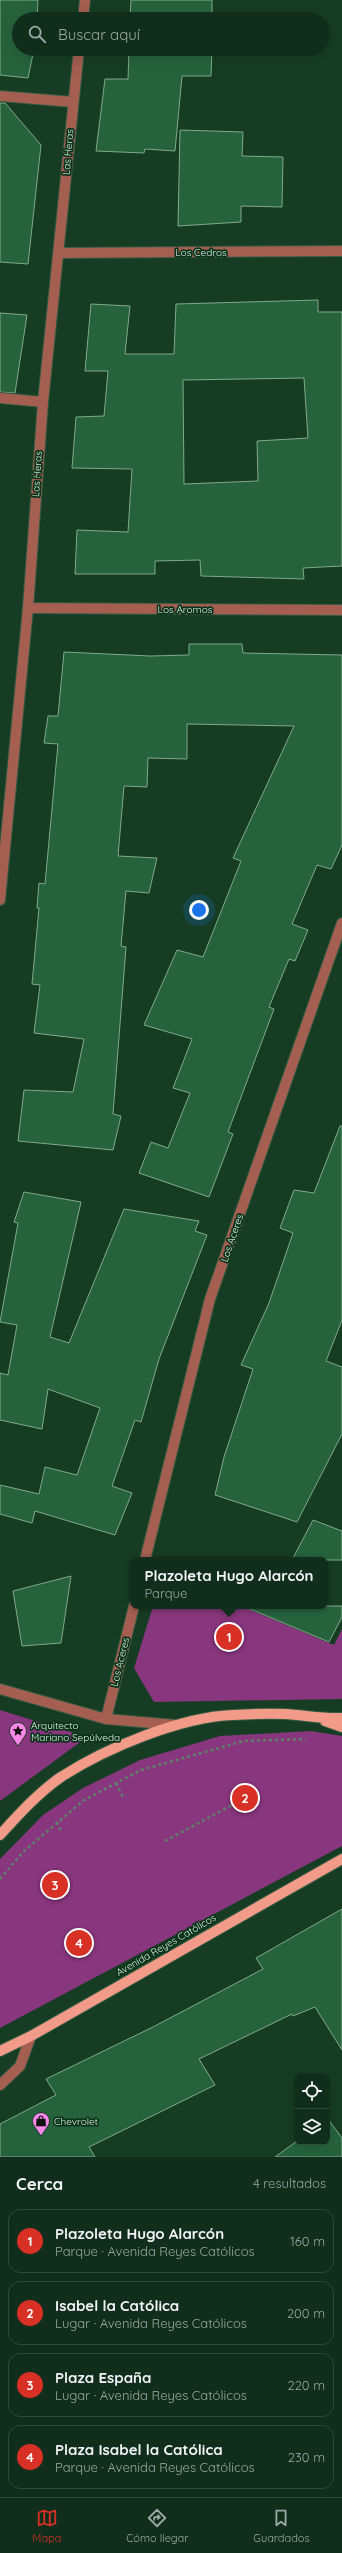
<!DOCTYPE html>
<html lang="es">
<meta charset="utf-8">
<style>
:root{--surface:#102e1b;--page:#1e3a28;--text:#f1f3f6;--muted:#9ca8a3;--line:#304a3a;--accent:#d93025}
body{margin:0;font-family:Quicksand,sans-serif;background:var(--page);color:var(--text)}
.controls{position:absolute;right:12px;bottom:12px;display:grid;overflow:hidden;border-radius:8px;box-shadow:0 4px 16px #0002}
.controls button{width:36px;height:36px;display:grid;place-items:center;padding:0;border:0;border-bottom:1px solid var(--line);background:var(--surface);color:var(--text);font:20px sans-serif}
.you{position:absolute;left:199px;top:910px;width:14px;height:14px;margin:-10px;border:3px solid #fff;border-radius:50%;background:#1a73e8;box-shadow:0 0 0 6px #1a73e833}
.badge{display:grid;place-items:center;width:26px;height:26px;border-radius:50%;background:var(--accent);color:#fff;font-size:13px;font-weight:700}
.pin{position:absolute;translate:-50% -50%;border:2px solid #fff;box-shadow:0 1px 4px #0006}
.popup{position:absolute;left:130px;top:1557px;width:198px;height:52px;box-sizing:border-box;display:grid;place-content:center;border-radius:8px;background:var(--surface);filter:drop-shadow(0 1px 3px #0005);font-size:13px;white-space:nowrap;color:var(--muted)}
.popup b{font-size:15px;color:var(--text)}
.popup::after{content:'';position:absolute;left:50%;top:100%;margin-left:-8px;border:8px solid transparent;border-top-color:var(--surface)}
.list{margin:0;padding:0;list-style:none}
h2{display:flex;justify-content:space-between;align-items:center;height:52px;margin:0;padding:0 16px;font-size:17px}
h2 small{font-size:13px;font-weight:400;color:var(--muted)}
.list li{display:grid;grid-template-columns:26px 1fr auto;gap:12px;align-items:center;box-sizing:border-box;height:64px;margin:0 8px 8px;padding:0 8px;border:1px solid var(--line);border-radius:12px}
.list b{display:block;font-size:15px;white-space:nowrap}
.list p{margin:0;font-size:13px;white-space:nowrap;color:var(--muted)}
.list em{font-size:13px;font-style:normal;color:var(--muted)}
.icon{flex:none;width:22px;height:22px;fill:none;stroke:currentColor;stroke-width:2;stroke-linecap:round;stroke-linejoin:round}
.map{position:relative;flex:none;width:342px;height:2157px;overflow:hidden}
.search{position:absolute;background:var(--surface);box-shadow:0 4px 16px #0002;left:12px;right:12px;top:12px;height:44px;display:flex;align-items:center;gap:10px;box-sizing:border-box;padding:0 14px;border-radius:22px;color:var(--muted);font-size:15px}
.sheet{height:340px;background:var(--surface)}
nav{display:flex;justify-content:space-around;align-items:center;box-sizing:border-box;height:56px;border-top:1px solid var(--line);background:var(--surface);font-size:11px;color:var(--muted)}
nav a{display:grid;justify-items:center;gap:2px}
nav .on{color:var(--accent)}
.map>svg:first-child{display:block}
.green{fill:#88367d}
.building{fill:#26633d;stroke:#81a98c;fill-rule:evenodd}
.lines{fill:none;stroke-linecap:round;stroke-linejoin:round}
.service-casing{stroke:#365a42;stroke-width:12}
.minor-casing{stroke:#365a42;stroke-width:12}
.tertiary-casing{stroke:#365a42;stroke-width:12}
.primary-casing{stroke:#365a42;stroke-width:12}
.path{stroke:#5f806a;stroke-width:2.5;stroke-dasharray:3 3;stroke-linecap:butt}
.service{stroke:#a55f50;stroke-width:10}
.minor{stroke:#a55f50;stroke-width:10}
.tertiary{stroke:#a55f50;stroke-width:10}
.primary{stroke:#f19b88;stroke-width:10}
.labels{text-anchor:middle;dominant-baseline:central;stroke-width:3.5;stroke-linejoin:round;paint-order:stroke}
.street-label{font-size:10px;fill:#dbf1e1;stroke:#0b321a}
.poi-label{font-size:10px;fill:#dbf1e1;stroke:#0b321a;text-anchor:start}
</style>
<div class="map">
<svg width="342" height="2157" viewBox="0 0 342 2157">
<rect width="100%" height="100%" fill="#163d24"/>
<!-- green -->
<path class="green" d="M 153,1606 L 241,1606 L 334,1645 L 342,1629 L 342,1699 L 154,1702 L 134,1668 Z
M 0,1710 L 87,1737 L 0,1801 Z
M 311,1731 L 342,1736 L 342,1846 L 0,2028 L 0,1859 L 43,1815 L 83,1788 L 140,1760 L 220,1736 Z"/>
<!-- building -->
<path class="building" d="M 0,0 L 38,0 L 37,19 L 19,19 L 19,49 L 34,49 L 28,78 L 0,75 Z
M 131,0 L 212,0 L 212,19 L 130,19 Z
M 129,49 L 212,49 L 211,76 L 182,76 L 175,151 L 145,149 L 144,153 L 96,151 L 105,79 L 128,79 Z
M 0,103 L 5,103 L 41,145 L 28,264 L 0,262 Z
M 180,130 L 243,132 L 242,156 L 283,157 L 282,207 L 241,206 L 241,222 L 178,226 Z
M 318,300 L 318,312 L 342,312 L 342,566 L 303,568 L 304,579 L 201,576 L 200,560 L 155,561 L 155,574 L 75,574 L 77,530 L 128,532 L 132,469 L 72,468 L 76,417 L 104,416 L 108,371 L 85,371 L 91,304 L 130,306 L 125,354 L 174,354 L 176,304 ZM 304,378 L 308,438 L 257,441 L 258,481 L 184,484 L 183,380 Z
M 0,313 L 27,315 L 15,393 L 0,392 Z
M 189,644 L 242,644 L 243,653 L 342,655 L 342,845 L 331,869 L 317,865 L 292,924 L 308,930 L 295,961 L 289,959 L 269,1007 L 274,1009 L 228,1132 L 233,1134 L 209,1197 L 139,1173 L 151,1142 L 168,1148 L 190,1093 L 173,1088 L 192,1039 L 144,1025 L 177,950 L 203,957 L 241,861 L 233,858 L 294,726 L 187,724 L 187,759 L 148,758 L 147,787 L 124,786 L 118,856 L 157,858 L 149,893 L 126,891 L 121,946 L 126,947 L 113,1114 L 121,1116 L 113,1150 L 18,1141 L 24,1090 L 73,1092 L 84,1039 L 34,1033 L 40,985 L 32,984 L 39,908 L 37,908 L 39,883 L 45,884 L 58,744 L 44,743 L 48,716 L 58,716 L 64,652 L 150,656 L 189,655 Z
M 340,1126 L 342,1126 L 342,1320 L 326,1361 L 342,1367 L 342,1434 L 297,1522 L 215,1495 L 224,1457 L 253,1369 L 241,1365 L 269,1303 L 293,1233 L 280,1228 L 294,1190 L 314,1193 Z
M 24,1192 L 81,1202 L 50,1337 L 69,1343 L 124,1209 L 199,1221 L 195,1231 L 207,1235 L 159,1359 L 141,1422 L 135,1420 L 112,1486 L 132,1493 L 115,1535 L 35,1511 L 32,1523 L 0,1514 L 0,1485 L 39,1494 L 45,1467 L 77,1475 L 100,1408 L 48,1389 L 42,1429 L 0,1420 L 0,1373 L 8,1375 L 17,1325 L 0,1322 L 18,1223 L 14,1222 Z
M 313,1520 L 342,1531 L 342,1560 L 292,1560 Z
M 71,1576 L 61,1643 L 22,1646 L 13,1591 Z
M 243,1606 L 342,1606 L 342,1617 L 329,1642 Z
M 342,1909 L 342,2050 L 315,2007 L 293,2016 L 292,2014 L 199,2059 L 215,2085 L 89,2147 L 95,2157 L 0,2157 L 0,2124 L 56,2095 L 46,2079 L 153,2027 L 263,1969 L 256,1958 Z
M 328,2119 L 342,2138 L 342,2157 L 275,2157 L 297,2141 L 327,2142 Z"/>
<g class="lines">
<defs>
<path id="service" d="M 0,2085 L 20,2066 L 31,2036"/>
<path id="minor" d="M 83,19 L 85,0
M 0,96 L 73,102
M 59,253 L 342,251
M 43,402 L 79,49
M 28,608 L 342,610
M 145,1560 L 210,1299 L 342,923
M 106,1719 L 134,1606"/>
<path id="tertiary" d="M 0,398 L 43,402 L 28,608 L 0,900
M 0,1689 L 106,1719 L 176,1725"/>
<path id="primary" d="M 325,1721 L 342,1727
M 0,1835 C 18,1815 39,1792 61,1777 C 106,1748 180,1717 233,1715 C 250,1714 268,1713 285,1714 C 304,1715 322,1719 342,1718
M 0,2051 L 31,2036 L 342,1859"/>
</defs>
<!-- service casing -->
<use href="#service" class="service-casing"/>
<!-- minor casing -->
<use href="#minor" class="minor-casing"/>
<!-- tertiary casing -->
<use href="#tertiary" class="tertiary-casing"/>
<!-- primary casing -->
<use href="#primary" class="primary-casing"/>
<!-- path -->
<path class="path" d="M 116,1783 L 123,1797
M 57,1822 L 61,1831
M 165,1841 L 236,1803
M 0,1879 L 23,1852 L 84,1800 L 141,1770 L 244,1741 L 306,1739"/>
<!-- service -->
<use href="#service" class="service"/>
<!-- minor -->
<use href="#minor" class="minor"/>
<!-- tertiary -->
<use href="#tertiary" class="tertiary"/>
<!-- primary -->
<use href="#primary" class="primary"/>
</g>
<!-- icons -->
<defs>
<symbol id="sight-pin" viewBox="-11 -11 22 30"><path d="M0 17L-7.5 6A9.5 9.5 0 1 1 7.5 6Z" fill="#fa87e8" stroke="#0b321a"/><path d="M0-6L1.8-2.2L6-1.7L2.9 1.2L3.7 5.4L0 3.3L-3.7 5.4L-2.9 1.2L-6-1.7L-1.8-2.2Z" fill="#111"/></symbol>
<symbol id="shop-pin" viewBox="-11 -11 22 30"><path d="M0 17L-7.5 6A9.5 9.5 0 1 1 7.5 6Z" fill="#fa87e8" stroke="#0b321a"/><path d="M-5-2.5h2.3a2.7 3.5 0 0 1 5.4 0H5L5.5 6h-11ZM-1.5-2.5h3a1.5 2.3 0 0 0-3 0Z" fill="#111"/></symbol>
</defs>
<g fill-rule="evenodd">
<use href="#sight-pin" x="8" y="1721" width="20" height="27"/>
<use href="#shop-pin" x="31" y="2111" width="20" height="27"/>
</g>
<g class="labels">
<!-- street labels -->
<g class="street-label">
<text transform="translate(68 152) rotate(-85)">Las Heras</text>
<text x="201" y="252">Los Cedros</text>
<text transform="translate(37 474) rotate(-86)">Las Heras</text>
<text x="185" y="609">Los Aromos</text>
<text transform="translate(232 1238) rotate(-71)">Los Aceres</text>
<text transform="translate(120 1662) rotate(-76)">Los Aceres</text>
<text transform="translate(166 1945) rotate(-30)">Avenida Reyes Católicos</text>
</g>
<!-- poi labels -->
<g class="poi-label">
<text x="31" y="1725">Arquitecto<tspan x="31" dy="12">Mariano Sepúlveda</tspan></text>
<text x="54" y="2121">Chevrolet</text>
</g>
</g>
</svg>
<div class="controls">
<button><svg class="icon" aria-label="locate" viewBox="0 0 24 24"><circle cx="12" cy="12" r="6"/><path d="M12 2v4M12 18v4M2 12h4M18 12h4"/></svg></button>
<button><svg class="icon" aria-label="layers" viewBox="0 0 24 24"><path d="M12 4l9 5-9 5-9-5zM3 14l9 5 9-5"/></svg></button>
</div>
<div class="you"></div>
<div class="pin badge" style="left:229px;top:1637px">1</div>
<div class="popup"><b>Plazoleta Hugo Alarcón</b>Parque</div>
<div class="pin badge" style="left:245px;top:1798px">2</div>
<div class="pin badge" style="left:55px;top:1885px">3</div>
<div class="pin badge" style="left:79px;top:1943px">4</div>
<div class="search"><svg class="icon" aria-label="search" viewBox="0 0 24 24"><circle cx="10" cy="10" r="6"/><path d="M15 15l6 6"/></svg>Buscar aquí</div>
</div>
<section class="sheet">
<h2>Cerca<small>4 resultados</small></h2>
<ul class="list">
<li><span class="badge">1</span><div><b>Plazoleta Hugo Alarcón</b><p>Parque · Avenida Reyes Católicos</p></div><em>160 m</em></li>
<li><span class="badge">2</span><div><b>Isabel la Católica</b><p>Lugar · Avenida Reyes Católicos</p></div><em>200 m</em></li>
<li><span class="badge">3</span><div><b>Plaza España</b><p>Lugar · Avenida Reyes Católicos</p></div><em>220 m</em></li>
<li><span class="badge">4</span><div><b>Plaza Isabel la Católica</b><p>Parque · Avenida Reyes Católicos</p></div><em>230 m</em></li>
</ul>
</section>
<nav>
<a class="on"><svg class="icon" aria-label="map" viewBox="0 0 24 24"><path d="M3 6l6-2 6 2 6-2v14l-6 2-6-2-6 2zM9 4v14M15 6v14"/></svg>Mapa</a>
<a><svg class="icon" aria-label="directions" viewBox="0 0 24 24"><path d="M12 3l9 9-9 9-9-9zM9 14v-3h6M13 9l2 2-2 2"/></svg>Cómo llegar</a>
<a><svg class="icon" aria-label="saved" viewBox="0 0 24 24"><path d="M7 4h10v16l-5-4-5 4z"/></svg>Guardados</a>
</nav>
